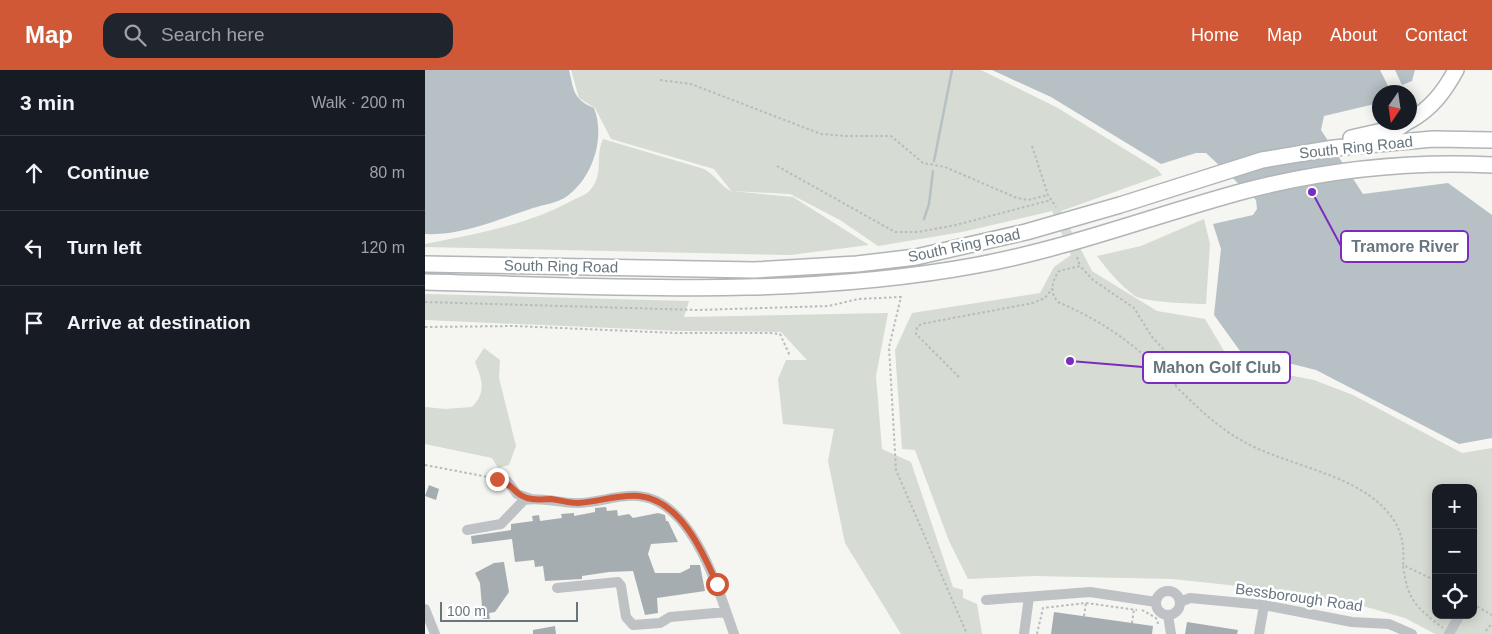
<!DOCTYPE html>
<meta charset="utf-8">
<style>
:root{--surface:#171b24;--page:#20242c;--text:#f1f3f6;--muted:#9ea1a6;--line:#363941;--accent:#d05837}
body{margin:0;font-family:Arial,sans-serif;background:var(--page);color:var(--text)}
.controls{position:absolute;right:15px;bottom:15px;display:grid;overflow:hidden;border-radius:10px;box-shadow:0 2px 12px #0003}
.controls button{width:45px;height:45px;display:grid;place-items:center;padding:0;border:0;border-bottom:1px solid var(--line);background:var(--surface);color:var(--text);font:25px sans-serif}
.compass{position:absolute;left:947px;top:15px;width:45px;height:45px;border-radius:50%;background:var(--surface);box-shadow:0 2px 12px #0003;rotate:193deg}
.scale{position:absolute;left:15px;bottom:12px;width:138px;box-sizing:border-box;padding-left:5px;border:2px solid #67757f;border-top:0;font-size:14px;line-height:18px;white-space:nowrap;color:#67757f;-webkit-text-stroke:4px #fff;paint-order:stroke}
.stop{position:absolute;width:15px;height:15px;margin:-11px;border:4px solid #d05837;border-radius:50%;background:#fff}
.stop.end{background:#d05837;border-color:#fff;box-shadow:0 1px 5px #0008}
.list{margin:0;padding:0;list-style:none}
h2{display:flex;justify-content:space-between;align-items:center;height:65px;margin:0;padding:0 20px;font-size:21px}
h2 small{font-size:16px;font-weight:400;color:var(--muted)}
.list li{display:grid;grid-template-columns:32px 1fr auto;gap:15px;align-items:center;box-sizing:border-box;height:75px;padding:0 20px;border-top:1px solid var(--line)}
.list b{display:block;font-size:19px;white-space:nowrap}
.list em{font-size:16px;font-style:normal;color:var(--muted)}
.icon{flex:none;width:28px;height:28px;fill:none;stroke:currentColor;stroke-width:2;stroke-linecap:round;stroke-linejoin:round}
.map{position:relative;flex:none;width:1067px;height:564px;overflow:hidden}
header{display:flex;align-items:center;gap:30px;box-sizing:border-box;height:70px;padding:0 25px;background:var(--accent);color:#fff}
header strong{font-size:24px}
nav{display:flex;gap:28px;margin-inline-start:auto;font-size:18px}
.search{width:350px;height:45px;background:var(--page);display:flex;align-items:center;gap:12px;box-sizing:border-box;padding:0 18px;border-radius:15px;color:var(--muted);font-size:19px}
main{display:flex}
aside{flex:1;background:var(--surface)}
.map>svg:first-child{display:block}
.green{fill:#d6dbd3;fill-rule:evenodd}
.water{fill:#b7c1c5}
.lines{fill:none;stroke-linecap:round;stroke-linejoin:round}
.stream{stroke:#b7c1c5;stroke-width:2.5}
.building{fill:#a6adb1}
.highway-casing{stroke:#b1b5b7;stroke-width:18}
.path{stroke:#b8bbbc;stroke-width:2;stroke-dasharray:2.5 2.5;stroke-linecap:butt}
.minor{stroke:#bec2c5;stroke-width:10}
.highway{stroke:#fff;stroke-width:15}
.route{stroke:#d05837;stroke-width:6}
.labels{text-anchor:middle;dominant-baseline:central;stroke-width:5;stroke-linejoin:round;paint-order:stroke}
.street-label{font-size:15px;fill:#67757f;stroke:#fff}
.leader{fill:none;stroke:#7b2cbf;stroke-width:2}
.callout-dot{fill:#7b2cbf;stroke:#fff;stroke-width:2}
.callout{fill:#fff;stroke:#7b2cbf;stroke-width:2}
.callout-label{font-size:16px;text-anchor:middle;font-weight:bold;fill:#67757f}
</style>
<header>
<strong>Map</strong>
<div class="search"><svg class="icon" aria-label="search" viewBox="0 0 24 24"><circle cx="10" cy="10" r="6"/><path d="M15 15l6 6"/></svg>Search here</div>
<nav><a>Home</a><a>Map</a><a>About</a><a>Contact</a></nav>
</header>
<main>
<aside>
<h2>3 min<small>Walk · 200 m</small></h2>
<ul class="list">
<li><svg class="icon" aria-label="ahead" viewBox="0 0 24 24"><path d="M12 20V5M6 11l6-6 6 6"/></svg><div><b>Continue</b></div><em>80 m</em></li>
<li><svg class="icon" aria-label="left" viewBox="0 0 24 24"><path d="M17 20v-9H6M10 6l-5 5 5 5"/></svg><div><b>Turn left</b></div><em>120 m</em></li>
<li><svg class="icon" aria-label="arrive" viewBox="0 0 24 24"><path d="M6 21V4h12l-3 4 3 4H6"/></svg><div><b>Arrive at destination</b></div></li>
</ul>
</aside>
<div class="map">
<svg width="1067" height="564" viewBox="0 0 1067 564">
<rect width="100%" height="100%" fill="#f5f5f2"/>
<!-- green -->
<path class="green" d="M 146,0 L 556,0 L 631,37 L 732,99 L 737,105 L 636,141 L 667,201 L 732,241 L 780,249 L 799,281 L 842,301 L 889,310 L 928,325 L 1037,383 L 1067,378 L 1067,564 L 1010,564 L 980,548 L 938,536 L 852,520 L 747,509 L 610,506 L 543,509 L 524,471 L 490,380 L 477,379 L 470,280 L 487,243 L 615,223 L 629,197 L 646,185 L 627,141 L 537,162 L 453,176 L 415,150 L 365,124 L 307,121 L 368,127 L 444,175 L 365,185 L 0,177 L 0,174 C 51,164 104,155 150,129 C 155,127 163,124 166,119 C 179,104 170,85 178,69 L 279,99 C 290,105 296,116 307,122 L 289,99 L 186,69 L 170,38 L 154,28 ZM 1011,418 L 1048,418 L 1048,545 L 1011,545 Z
M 779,149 L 785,174 L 781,234 C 769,234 719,232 710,226 C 695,215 683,201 672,186 L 716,176 Z
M 0,224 L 264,231 L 259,247 L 463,243 L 451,306 L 457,379 L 486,392 L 528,517 L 538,520 L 538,528 L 552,534 L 557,564 L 476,564 L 420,473 L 403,391 L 409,359 L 358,354 L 353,309 L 361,290 L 382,290 L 356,262 L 255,261 L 0,250 Z
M 59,278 L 75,290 L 74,308 L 91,376 L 84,395 L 73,398 L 67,388 L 0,374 L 0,337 L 20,339 L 47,337 C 62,321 57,310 50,292 Z"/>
<!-- water -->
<path class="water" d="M 0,0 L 144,0 C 149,21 148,29 169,38 C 181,68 167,109 141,127 C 132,133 118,135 108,138 C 74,149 36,166 0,164 Z
M 567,0 L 955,0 L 966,22 L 954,22 L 954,33 L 899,46 L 896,60 L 938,124 L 1023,113 L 1067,145 L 1067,368 L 1034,374 L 891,300 L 815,281 L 789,245 L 796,179 L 788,154 L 828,145 L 832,139 L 831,130 L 781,83 L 771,83 L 736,94 L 626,27 Z
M 970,0 L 990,0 L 987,11 L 977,15 Z"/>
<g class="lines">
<!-- stream -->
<path class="stream" d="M 509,91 L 527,0
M 499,149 L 504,134 L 508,101"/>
</g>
<!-- building -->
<path class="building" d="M 4,415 L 14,419 L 11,430 L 0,426 Z
M 181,437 L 182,441 L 192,440 L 193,446 L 204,444 L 208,448 L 233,443 L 240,445 L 241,451 L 243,451 L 253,472 L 226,474 L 223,484 L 230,503 L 255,503 L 265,498 L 265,495 L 275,495 L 280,521 L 232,528 L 233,543 L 220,545 L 208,501 L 184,502 L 157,506 L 157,509 L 120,511 L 118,496 L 110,497 L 109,490 L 90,492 L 87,469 L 47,474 L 46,466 L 86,460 L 86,454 L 108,451 L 107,446 L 114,445 L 115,451 L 137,448 L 136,444 L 149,443 L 149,446 L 170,442 L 170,438 Z
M 79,492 L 84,522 L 70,542 L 64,543 L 65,549 L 58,549 L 55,513 L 50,503 L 69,493 Z
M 629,542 L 728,556 L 727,564 L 626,564 Z
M 762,552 L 813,560 L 812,564 L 760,564 Z
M 130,556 L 131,564 L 108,564 L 108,560 Z"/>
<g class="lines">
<defs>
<path id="highway" d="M 984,51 C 1006,39 1019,22 1031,0
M 926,68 L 975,57 L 982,52
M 0,194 L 329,200 L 432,194 L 491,187 L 601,162 L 695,135 L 837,90 L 909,78 L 1008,69 L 1067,70
M 0,212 C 185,216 370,229 553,195 C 644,178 730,145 819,121 C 900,100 984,91 1067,95"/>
</defs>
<!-- highway casing -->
<use href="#highway" class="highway-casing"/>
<!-- path -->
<path class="path" d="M 235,10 L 266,14 L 396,64 L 421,66 L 466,66 L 498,93 L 520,97 L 592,128 L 603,130 L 623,125
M 607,76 L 623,125 L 631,137
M 352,96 L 470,162 L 493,162 L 531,155 L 626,130
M 652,187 L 655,196
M 0,232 L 273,240 L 404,236 L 433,229 L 476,227 L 464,277 L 471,400 L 542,564
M 0,257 L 89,256 L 251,263 L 344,263 L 355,264 L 365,286
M 534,307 L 491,264 L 492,258 L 496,254 L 608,233 L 620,228 L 627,219
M 751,316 L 745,286 L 727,267 L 709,238 L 668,210 L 655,196 L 634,201 C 627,211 624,222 633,232 C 663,245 689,260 714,281 C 748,310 775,346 814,369 C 855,394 924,402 958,437 C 975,454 980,471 978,495 L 1011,511
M 0,395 L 74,409
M 978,496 C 983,531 991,537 1018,558
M 1048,534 L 1067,545
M 717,540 L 731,548 L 734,556
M 659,546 L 661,533
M 707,553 L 709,539
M 1061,561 L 1067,553
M 612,564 L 618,538 L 661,533 L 712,540"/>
<!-- minor -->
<path class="minor" d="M 82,411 L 92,424 L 106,429
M 42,460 L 76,454 L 99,430 C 118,427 134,433 152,433 C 173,433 193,424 213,426 C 268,430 294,522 309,564
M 132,518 L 193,512 L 196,516 L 201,547 L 208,555 L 235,553 L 245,547 L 301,542
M731 533a12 12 0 1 1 24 0a12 12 0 1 1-24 0Z
M 561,530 L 665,522 L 731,532
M 755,532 L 765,528 L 839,535 L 927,552 L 964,554 L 987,564
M 0,539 L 10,564
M 743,545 L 746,564
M 599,564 L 604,527
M 834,564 L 839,535
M 1024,564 L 1033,548"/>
<!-- highway -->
<use href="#highway" class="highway"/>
</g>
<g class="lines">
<!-- route -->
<path class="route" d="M 72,409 C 87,412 91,428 107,429 C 114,430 120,429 126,429 C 135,430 144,433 153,433 C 173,432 194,424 214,426 C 255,430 278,482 292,514"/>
</g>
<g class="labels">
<!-- street labels -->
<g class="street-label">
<text transform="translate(931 77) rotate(-6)">South Ring Road</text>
<text transform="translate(539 175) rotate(-12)">South Ring Road</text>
<text transform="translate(136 196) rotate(1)">South Ring Road</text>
<text transform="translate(874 527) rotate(8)">Bessborough Road</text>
</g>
</g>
<!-- callouts -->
<path class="leader" d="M887 122L916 176M645 291L718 297"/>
<g class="callout-dot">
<circle cx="887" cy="122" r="5"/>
<circle cx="645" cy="291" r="5"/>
</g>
<g class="callout">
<rect x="916" y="161" width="127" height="31" rx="5"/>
<rect x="718" y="282" width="147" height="31" rx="5"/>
</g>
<g class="callout-label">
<text x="980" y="182">Tramore River</text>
<text x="792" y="303">Mahon Golf Club</text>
</g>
</svg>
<div class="controls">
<button>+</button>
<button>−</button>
<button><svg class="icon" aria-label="locate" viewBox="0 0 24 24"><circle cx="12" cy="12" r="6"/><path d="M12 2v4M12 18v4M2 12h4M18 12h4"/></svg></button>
</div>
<svg class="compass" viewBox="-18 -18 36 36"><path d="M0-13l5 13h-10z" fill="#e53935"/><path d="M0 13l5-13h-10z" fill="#9ea1a6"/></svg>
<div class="scale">100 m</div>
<div class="stop" style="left:292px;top:514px"></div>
<div class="stop end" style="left:72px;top:409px"></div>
</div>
</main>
